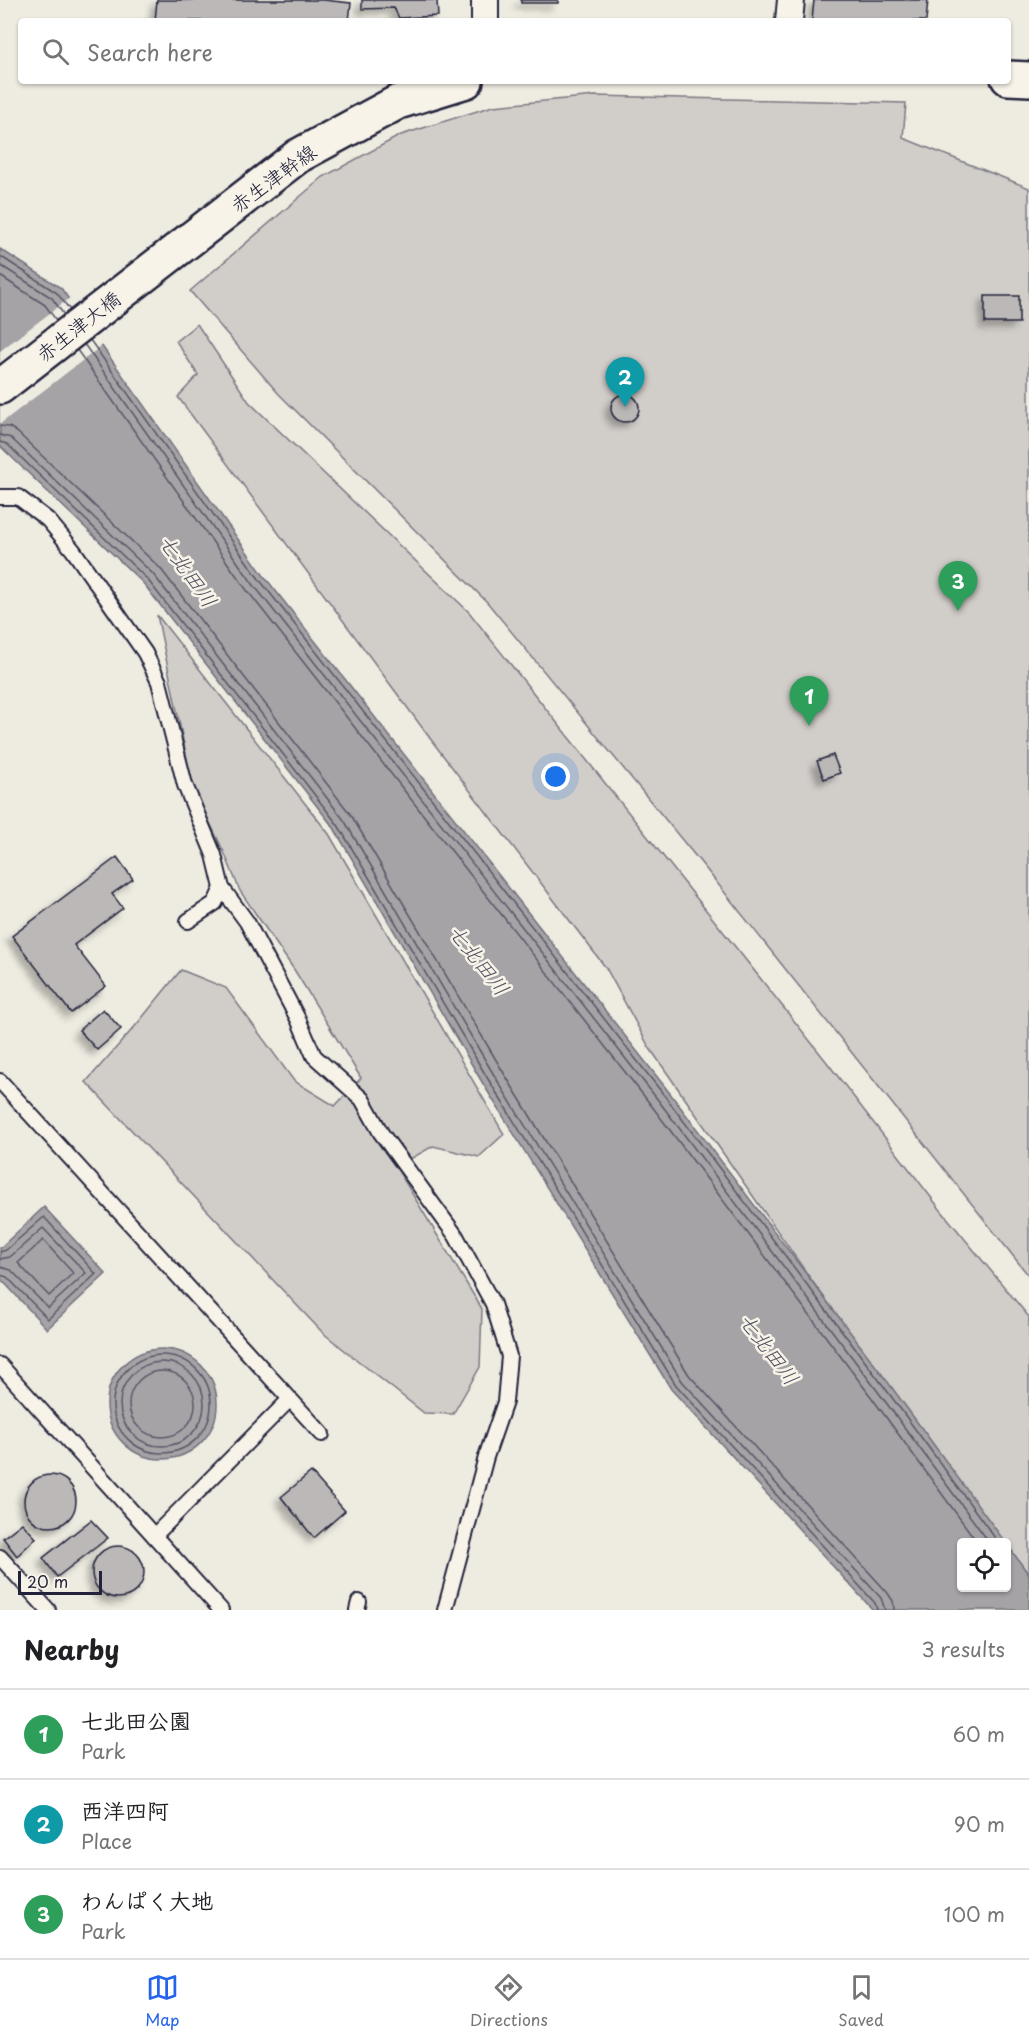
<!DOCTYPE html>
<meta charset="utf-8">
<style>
:root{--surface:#fff;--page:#f6f6f6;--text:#202124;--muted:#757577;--line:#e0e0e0;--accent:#2563eb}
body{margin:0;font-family:"Playpen Sans","Klee One",sans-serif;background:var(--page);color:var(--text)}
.controls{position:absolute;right:18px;bottom:18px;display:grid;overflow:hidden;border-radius:6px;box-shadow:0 2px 4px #0004}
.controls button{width:54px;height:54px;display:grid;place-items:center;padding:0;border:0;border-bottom:2px solid var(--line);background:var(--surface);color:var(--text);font:30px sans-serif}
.scale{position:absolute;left:18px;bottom:15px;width:84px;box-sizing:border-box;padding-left:6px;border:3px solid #22223b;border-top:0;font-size:16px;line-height:21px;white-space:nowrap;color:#22223b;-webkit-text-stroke:4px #f7f3e8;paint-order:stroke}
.you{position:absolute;left:556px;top:777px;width:21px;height:21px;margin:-15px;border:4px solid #fff;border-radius:50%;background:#1a73e8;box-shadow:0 0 0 9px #1a73e833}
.badge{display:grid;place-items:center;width:39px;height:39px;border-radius:50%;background:var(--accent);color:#fff;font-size:20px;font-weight:700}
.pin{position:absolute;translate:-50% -50px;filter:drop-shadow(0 2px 3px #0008)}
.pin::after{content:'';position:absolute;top:32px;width:21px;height:18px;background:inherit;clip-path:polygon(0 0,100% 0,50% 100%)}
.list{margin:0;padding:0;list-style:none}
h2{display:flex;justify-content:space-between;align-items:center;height:78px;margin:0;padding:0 24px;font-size:26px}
h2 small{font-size:20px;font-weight:400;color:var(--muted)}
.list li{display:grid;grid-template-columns:39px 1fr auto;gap:18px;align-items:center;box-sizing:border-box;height:90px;padding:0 24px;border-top:2px solid var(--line)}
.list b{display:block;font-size:22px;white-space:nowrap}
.list p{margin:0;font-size:20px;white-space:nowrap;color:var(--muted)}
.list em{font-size:20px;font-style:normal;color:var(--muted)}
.icon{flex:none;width:33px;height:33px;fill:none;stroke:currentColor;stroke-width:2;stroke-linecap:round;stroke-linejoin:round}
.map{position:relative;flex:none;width:1029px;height:1610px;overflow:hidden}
.search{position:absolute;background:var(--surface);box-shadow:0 2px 4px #0004;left:18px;right:18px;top:18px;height:66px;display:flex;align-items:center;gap:15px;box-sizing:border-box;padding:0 21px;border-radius:6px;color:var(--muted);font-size:22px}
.sheet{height:348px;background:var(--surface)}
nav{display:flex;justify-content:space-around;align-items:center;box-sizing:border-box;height:84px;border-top:2px solid var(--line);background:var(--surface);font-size:16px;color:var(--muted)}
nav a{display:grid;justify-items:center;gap:3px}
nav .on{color:var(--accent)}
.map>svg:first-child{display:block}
.green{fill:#d1cdc9;stroke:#7a7882;stroke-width:1.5}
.water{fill:#a6a3a6;stroke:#716f7b;stroke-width:1.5}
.pier{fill:#eeebe1}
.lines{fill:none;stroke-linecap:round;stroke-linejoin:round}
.shore{stroke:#575666;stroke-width:1.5}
.building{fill:#bbb8b7;stroke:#22223b;stroke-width:1.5;filter:url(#shadow)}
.service-casing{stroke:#22223b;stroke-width:18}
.minor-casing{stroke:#22223b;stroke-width:30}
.tertiary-casing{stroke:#22223b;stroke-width:38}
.service{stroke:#f7f3e8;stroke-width:14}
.minor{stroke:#f7f3e8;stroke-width:26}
.tertiary{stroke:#f7f3e8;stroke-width:33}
.labels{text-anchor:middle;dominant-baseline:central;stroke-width:5;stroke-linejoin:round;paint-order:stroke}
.street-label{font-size:20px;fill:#22223b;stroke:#f7f3e8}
.water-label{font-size:21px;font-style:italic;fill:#504f60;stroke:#f7f3e8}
</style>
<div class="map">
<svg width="1029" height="1610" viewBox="0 0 1029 1610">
<defs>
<filter id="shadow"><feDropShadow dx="-5.5" dy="5.5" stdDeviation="3" flood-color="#0004"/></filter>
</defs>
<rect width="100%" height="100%" fill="#eeebe1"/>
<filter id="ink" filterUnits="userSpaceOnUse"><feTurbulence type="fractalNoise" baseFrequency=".0167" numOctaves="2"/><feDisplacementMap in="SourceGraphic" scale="12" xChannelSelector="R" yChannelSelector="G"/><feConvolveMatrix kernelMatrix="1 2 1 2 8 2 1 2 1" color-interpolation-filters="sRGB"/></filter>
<g filter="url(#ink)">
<!-- green -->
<path class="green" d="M 595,96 L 906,103 L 903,138 L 1029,188 L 1029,1276 L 706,869 L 487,602 L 278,393 L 190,291 L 323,177 L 401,135 L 493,106 Z
M 197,324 L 249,402 L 469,612 L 826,1061 L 940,1209 L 1029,1317 L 1029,1575 L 815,1285 L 649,1047 L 606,968 L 435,745 L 178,397 L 198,375 L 176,341 Z
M 157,615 L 329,834 L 504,1134 L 479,1157 L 433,1146 L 396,1167 L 482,1309 L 480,1367 L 453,1414 L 424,1413 L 323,1333 L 86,1082 L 137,1024 L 181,970 L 226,988 L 294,1081 L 335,1106 L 361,1078 L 295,971 L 240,891 L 224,852 L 193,788 Z"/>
<!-- water -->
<path class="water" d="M 0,249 L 61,288 L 264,576 L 669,1092 L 890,1385 L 1005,1542 L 962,1542 L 962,1588 L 1006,1588 L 1007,1544 L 1029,1575 L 1029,1610 L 873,1610 L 671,1389 L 482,1082 L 334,828 L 143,583 L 0,446 Z
M 44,1207 L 106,1274 L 47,1329 L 0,1278 L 0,1248 Z
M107 1404a55 55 0 1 1 110 0a55 55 0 1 1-110 0Z"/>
<!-- pier -->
<path class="pier" d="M 71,297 L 104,344 L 0,424 L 0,351 Z"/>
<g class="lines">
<!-- shore -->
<path class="shore" d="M 0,256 L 57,293 L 70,310
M 0,265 L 52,298 L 64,315
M 0,276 L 45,305 L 56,320
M 90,340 L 259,579 L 664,1095 L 885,1388 L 998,1542
M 84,344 L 253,584 L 658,1100 L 879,1393 L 989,1542
M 77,350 L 246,589 L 651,1105 L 872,1398 L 977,1542
M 0,426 L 9,427 L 17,432 L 160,568 L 351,815 L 502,1070 L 689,1375 L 887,1592 L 893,1601 L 894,1610
M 0,435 L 11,438 L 153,574 L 344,820 L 494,1075 L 682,1381 L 881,1598 L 885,1610
M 0,442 L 7,444 L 147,579 L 338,825 L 488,1079 L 676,1385 L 875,1603 L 877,1610
M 43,1240 L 73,1273 L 49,1296 L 18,1263 Z
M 0,1252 L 6,1250 L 44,1217 L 96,1274 L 48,1319 L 7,1277 L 0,1275
M 0,1259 L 10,1257 L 43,1228 L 86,1273 L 48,1308 L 11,1270 L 0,1267
M113 1404a49 49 0 1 1 98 0a49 49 0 1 1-98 0Z
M120 1404a42 42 0 1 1 84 0a42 42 0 1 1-84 0Z
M129 1404a33 33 0 1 1 66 0a33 33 0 1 1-66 0Z"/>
</g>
<!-- building -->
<path class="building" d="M 157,0 L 323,0 L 351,3 L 349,21 L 155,21 Z
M 362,0 L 437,0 L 438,16 L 399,18 L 394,8 L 362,9 Z
M 521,0 L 558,0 L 558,3 L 521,3 Z
M 814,0 L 928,0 L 926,21 L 812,21 Z
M 985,296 L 1019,296 L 1019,323 L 985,323 Z
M611 408a14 14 0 1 1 28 0a14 14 0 1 1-28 0Z
M 833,755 L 840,773 L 824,779 L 817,761 Z
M 117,857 L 133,879 L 112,894 L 123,908 L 74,945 L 106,986 L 71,1013 L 12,936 Z
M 103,1009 L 121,1029 L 97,1050 L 79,1030 Z
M 311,1472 L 345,1511 L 314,1538 L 281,1497 Z
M24 1501a26 26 0 1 1 52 0a26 26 0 1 1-52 0Z
M 91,1520 L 108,1538 L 57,1577 L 43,1558 Z
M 22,1523 L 36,1538 L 17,1556 L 3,1538 Z
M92 1572a26 26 0 1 1 52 0a26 26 0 1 1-52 0Z"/>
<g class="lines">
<defs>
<path id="service" d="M 0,497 L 18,497 L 48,520 L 73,550 L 145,653 L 159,682 L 185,785 L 214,855 L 222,888 L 215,903 L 188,921
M 222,888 L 247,922 L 298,1019 L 314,1056 L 362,1099 L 381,1133 L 456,1236 L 493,1304 L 509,1356 L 505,1402 L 486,1457 L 445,1610
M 0,1081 L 322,1434
M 0,1365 L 221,1610
M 154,1536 L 290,1399
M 0,1557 L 48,1610
M 357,1610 L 359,1602"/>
<path id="minor" d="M 485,0 L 485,21
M 789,21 L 791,0"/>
<path id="tertiary" d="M 1008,78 L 1029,79
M 0,387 L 298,156 L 398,102 L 466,81"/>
</defs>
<!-- service casing -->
<use href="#service" class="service-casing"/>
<!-- minor casing -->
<use href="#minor" class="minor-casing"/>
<!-- tertiary casing -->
<use href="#tertiary" class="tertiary-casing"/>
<!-- service -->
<use href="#service" class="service"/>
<!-- minor -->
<use href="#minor" class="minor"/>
<!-- tertiary -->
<use href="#tertiary" class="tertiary"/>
</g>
</g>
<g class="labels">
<!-- street labels -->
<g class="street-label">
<text transform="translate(273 178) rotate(-36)">赤生津幹線</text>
<text transform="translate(78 326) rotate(-38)">赤生津大橋</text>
</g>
<!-- water labels -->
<g class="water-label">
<text transform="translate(189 570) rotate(55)">七北田川</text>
<text transform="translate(480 959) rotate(52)">七北田川</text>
<text transform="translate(770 1348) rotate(53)">七北田川</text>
</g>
</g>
</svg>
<div class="controls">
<button><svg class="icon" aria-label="locate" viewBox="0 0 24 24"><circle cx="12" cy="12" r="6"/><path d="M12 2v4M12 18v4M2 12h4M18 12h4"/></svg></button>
</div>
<div class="scale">20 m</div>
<div class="you"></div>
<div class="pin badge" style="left:809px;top:726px;background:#2e9e5b">1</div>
<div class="pin badge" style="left:625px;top:407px;background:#0f9aa8">2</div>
<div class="pin badge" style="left:958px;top:611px;background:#2e9e5b">3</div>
<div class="search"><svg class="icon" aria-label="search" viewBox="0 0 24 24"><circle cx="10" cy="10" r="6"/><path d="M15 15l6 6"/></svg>Search here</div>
</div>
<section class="sheet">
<h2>Nearby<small>3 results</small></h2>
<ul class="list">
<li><span class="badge" style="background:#2e9e5b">1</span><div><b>七北田公園</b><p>Park</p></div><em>60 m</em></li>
<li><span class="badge" style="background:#0f9aa8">2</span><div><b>西洋四阿</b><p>Place</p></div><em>90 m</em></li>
<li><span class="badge" style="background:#2e9e5b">3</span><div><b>わんぱく大地</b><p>Park</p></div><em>100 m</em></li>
</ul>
</section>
<nav>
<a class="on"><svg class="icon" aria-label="map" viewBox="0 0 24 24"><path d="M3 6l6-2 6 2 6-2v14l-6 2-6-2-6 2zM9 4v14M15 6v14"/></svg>Map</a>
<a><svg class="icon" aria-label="directions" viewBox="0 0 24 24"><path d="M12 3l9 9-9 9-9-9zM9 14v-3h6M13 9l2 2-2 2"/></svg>Directions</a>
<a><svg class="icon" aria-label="saved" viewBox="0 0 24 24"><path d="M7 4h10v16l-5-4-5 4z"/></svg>Saved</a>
</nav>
